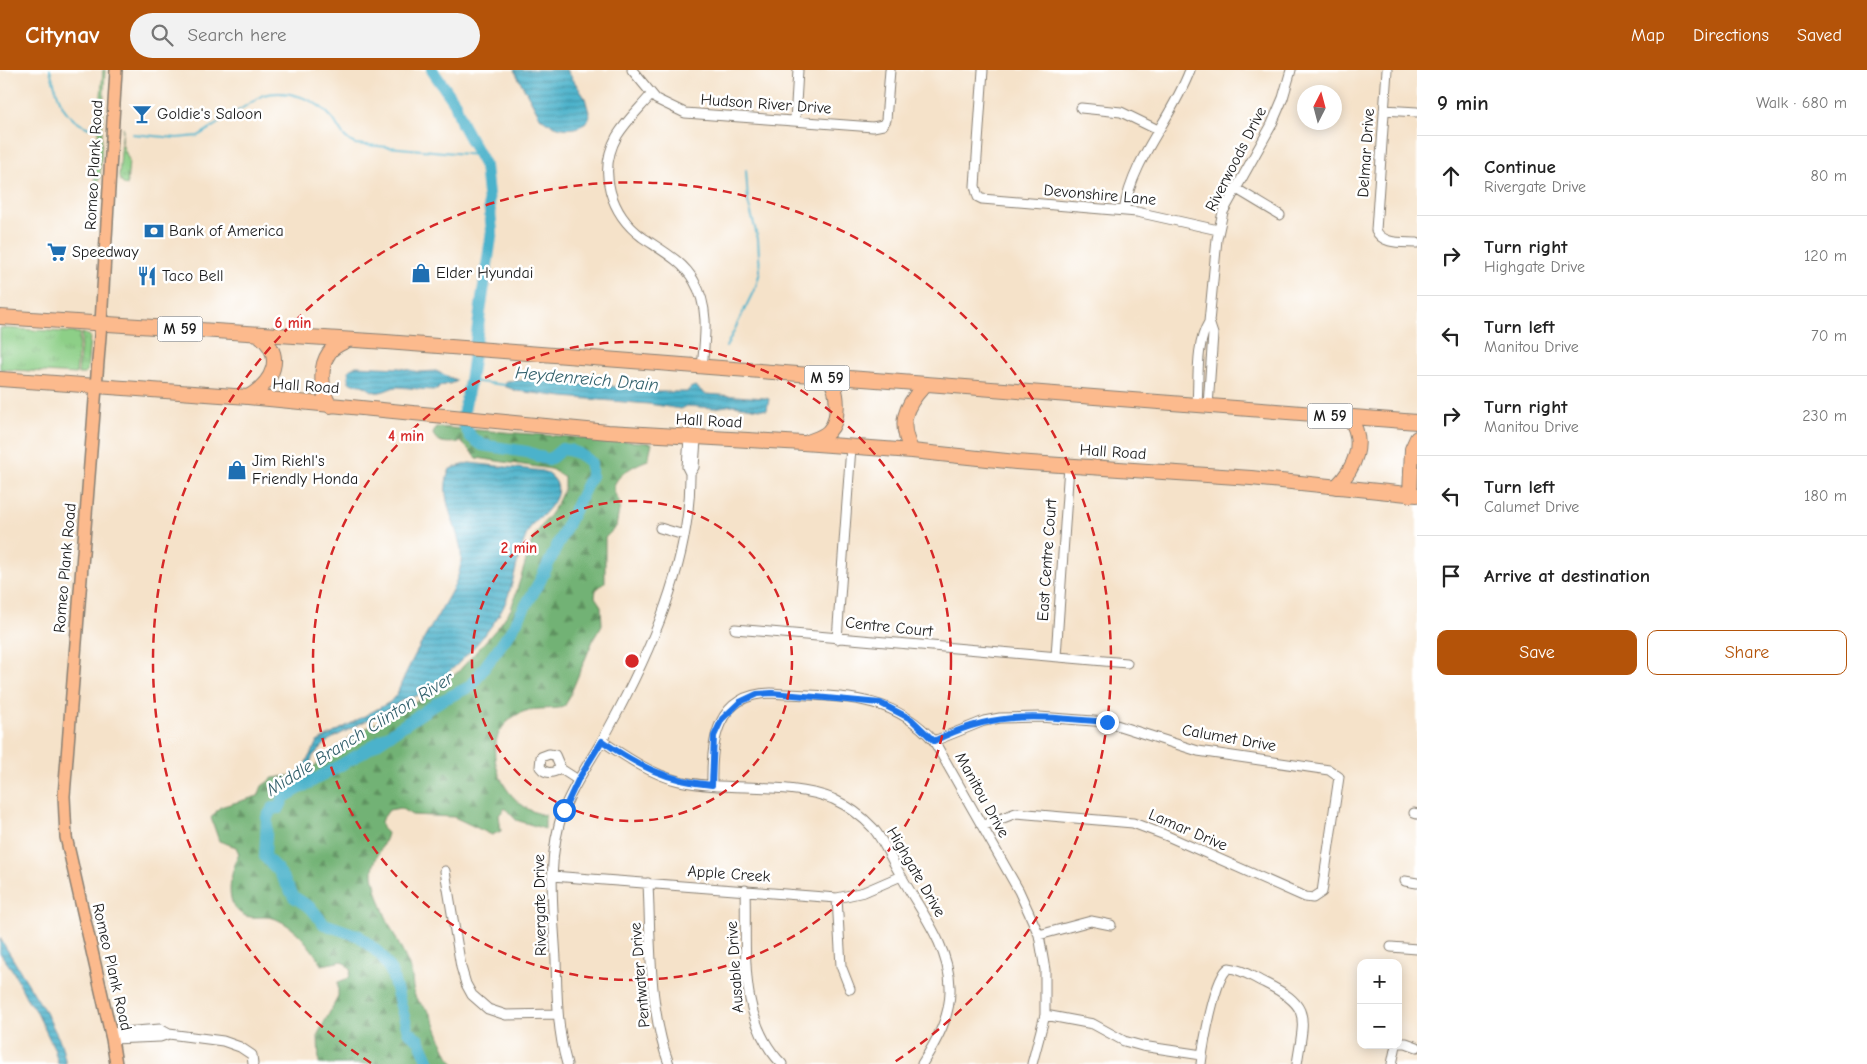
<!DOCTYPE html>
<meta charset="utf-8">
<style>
:root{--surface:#fff;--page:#f2f2f2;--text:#222;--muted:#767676;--line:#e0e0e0;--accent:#b45309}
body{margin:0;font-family:"Comic Neue",sans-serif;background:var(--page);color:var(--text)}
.controls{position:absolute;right:15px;bottom:15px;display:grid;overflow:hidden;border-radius:10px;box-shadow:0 2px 12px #0003}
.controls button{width:45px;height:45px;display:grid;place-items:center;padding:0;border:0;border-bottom:1px solid var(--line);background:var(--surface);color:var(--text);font:25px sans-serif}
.compass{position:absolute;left:1297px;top:15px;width:45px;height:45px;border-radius:50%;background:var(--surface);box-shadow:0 2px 12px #0003;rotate:6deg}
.stop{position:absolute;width:15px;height:15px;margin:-11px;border:4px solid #1a73e8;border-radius:50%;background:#fff}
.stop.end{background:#1a73e8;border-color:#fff;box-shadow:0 1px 5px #0008}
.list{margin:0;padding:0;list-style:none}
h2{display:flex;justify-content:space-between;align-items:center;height:65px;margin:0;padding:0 20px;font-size:21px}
h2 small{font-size:16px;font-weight:400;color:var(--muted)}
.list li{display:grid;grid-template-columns:32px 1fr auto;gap:15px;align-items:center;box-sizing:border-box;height:80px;padding:0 20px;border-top:1px solid var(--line)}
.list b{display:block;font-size:19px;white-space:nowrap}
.list p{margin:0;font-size:16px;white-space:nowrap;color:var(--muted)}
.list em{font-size:16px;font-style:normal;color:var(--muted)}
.actions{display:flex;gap:10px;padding:15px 20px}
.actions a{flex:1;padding:11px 0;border:1px solid var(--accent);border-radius:10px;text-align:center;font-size:18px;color:var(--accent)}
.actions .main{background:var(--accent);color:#fff}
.icon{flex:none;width:28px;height:28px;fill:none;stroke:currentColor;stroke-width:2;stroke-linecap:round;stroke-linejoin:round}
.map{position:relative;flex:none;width:1417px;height:994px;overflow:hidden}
header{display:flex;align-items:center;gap:30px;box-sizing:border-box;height:70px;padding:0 25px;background:var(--accent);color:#fff}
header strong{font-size:24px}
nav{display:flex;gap:28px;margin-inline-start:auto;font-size:18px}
.search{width:350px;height:45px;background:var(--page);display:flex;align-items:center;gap:12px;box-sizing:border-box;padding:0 18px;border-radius:28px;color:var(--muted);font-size:19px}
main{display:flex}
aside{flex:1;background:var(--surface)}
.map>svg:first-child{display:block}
.grass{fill:url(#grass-tufts);stroke:#547652}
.forest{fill:url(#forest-firs);stroke:#476748}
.water{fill:url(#water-rules);stroke:#346774}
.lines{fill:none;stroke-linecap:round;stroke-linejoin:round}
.stream{stroke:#4cb2cb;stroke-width:2}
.river{stroke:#4cb2cb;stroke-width:12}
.minor-casing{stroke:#887f72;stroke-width:11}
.major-casing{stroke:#887f72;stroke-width:14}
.highway-casing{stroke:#887f72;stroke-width:16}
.minor{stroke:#fff;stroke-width:9}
.major{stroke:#fcba8d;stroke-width:11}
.highway{stroke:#fcba8d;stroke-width:14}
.route{stroke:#1a73e8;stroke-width:6}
.ring{fill:none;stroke:#d62828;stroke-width:2.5;stroke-dasharray:9 6}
.labels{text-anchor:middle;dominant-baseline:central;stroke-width:5;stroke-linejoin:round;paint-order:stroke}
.shield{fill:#fff;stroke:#606060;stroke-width:1}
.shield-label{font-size:15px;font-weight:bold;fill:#1c1c1c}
.street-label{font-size:16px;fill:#1c1c1c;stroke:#fff}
.poi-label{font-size:16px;fill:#1c1c1c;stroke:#fff;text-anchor:start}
.water-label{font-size:18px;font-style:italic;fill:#32606b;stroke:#fff}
.centre{fill:#d62828;stroke:#fff;stroke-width:2.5}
.ring-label{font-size:15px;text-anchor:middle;font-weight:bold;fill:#d62828;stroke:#fff;stroke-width:5;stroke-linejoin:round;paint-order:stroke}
</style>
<header>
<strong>Citynav</strong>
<div class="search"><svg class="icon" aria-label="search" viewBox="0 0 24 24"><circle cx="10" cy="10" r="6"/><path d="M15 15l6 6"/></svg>Search here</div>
<nav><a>Map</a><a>Directions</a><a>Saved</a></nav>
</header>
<main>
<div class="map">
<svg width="1417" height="994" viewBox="0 0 1417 994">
<defs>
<pattern id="grass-tufts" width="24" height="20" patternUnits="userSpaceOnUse" patternTransform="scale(1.25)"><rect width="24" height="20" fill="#8dcf87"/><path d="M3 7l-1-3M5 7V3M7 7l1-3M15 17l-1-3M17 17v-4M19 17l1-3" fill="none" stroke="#79b174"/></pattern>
<pattern id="forest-firs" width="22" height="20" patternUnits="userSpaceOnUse" patternTransform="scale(1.25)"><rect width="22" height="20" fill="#72b274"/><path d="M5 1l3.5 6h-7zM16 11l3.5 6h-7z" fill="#5d905e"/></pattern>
<pattern id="water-rules" width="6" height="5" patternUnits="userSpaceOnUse" patternTransform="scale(1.25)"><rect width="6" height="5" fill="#4cb2cb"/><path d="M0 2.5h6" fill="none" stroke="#3e90a4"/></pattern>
</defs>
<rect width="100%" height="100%" fill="#fff"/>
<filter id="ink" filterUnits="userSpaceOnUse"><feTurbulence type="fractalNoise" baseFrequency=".02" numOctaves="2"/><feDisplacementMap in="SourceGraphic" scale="10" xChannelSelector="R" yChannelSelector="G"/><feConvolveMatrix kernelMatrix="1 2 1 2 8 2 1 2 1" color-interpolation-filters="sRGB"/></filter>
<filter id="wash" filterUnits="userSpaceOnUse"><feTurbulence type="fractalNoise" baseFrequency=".0096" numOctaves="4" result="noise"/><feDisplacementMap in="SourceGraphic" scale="20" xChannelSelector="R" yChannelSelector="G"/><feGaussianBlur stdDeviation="1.12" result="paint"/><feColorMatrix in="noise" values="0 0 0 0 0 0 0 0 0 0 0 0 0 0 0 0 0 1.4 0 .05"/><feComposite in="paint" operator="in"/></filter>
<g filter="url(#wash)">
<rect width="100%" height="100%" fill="#f5e2c9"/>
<!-- grass -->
<path class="grass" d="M 103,0 L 105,0 L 100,108 L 94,118 Z
M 123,57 L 122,74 L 129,90 L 127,116 L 122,113 L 119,107 Z
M 0,258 L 80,263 L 76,304 L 0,299 Z
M 82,263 L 90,266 L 87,302 L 85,304 L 78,304 Z"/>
<!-- forest -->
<path class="forest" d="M 436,357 L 652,373 L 648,390 C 636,394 608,408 615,424 C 617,428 619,430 620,435 L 616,457 L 605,468 L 605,512 L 596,520 L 595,527 L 601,536 L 602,555 L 594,568 L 568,630 L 564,637 C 546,641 529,635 512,648 C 474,676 505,739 545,745 L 545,759 L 516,750 L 505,738 L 499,745 L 501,761 L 492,765 L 454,747 L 412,745 L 400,738 L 389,740 L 381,751 L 382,758 L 387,763 C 384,779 369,792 374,810 C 380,841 398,870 410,898 C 414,908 411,919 416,928 C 419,933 426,937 429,942 C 439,958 442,980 454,994 L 319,994 L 318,964 L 338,927 L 338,912 L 349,908 L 351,900 L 343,891 L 322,895 C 310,876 297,858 276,849 C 266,845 254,849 246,846 C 221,837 231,801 239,784 L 236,777 L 219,771 L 211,748 L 220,737 L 258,726 L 262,716 L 273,708 L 295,705 L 316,695 L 350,667 L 421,629 L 458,602 L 499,556 L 511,539 L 533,468 L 556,436 L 564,419 L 564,407 L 551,399 L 477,388 L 461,372 C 449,373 438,375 433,364 Z"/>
<!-- water -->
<path class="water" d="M 514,0 L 567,0 L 585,28 L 590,46 C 581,65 554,60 540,47 Z
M 356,296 L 400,298 L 419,302 L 436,301 L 456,310 L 456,312 L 441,316 L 437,320 C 424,320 412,318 398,317 C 391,317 387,321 380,322 C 374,323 371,320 366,317 C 356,311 345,320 349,300 Z
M 524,310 L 611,316 L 653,322 L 687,322 L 690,318 L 695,316 L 705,324 L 765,328 L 769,329 L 767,340 L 733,335 L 714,338 L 687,336 L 681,339 L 649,334 L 564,327 L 517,321 L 504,316 L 507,311 Z
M 469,393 L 543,401 C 569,413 556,434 539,449 C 536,452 533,452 531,456 C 517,480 516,510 504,536 C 491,563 445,611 418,625 C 415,627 410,627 407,628 C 402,629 398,634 394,636 L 329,670 L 313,686 L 309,695 L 311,703 L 321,708 L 311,715 L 305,694 L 317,672 L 390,632 L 397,624 C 407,597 423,570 438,545 C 447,528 459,512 461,492 C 464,462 435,430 450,399 Z
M 0,868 L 46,943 L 61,973 L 66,994 L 58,994 L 54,978 L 35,939 L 29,933 L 13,901 L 0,883 Z"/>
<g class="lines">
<!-- stream -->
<path class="stream" d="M 50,0 C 58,26 61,48 89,58
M 132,64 L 177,68 L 198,66 L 263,25 C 288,19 316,28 333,49 C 340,59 343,69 355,74 L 477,85
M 726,277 L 756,216 L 760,202 L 758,169 L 748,132 L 746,100
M 470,311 L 505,315"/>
<!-- river -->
<path class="river" d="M 430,994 L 419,970 L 408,961 L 391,901 L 381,885 L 359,866 L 324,854 L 311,838 L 294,827 L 278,800 L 265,787 L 267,747 L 273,738 L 279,738 L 284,727 L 362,683 L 437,633 L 471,616 L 511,561 L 540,511 L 591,406 L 591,393 C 583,385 574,380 562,379 L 549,390 L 527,382 L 482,375 L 471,367 L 462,351 L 470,311 L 492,161 L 485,96 L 462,54 L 455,33 L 432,0"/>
</g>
</g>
<g filter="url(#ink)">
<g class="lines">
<defs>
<path id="minor" d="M 632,0 L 656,29 L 685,43 L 873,57 L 883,55 L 886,50 L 890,0
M 983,0 L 975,116 L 978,127 L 982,129 L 1137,142 L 1218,160
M 1387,0 L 1376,160 C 1382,175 1403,172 1417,173
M 651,25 C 640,38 626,51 617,66 C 597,102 611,144 642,167 C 661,180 683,191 694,211 C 710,238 705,268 702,297
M 1081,38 L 1121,42 L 1158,60
M 1384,40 L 1417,42
M 795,51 L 798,0
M 1235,118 L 1280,145
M 1124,141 C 1133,87 1172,49 1190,0
M 1197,335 C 1199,309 1195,275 1209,252
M 1208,336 L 1213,264 L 1209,252 L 1217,169 L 1223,142 L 1271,56 L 1283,28 L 1291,0
M 689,368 L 687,397 L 690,403 L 694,397 L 696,369
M 660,458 L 684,465
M 735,559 L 1127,593
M 837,569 L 851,377
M 1056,586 L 1069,396
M 602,671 C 626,687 651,704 679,711 C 727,722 789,711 833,729 C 848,736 862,746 873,758 C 884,771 891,789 900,804 C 919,839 949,875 950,917 C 951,946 937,970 922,994
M 934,671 L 984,651 L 1000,648 L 1039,647 L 1107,652 L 1198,681 L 1329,700 L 1339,707 L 1322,822 L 1313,828 L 1305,827 L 1165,765 L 1133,753 L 1016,743 L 982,756
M 561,699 C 552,703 546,705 540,697 L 541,687 L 549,684 L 555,685 L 561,699 L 578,710
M 712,715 C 711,671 716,624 771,623 C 834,628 889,620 934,671 L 1019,821 L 1039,865 L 1045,900 L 1045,945 L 1032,994
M 1414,743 L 1417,744
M 445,801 L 461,897 L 466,914 L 472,925 L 488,939 L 506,945 L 558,944
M 552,806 L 837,828 L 864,822 L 901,806
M 1405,811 L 1417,813
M 648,813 C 651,873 648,937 669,994
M 745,820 C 747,878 737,949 782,994
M 837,828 L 841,896 L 850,919
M 1039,865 L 1091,851 L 1111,855
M 1391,877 L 1417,879
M 1045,945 L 1093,954 L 1124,971 L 1142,976 L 1202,985
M 111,963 L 160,959 L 169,964 L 160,967 L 112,969
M 169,964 L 223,971 L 240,977 L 252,985 L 253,994
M 1398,973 L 1406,973 L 1417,977
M 567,994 C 557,960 557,924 556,889 C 553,839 546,787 564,739 C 575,711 594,686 608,660 C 650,583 691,492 690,403
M 1201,994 C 1203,977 1215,905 1229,898 C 1242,899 1254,908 1265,913 C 1312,936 1304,947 1297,994
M 1392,994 L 1396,975"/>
<path id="major" d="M 116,994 L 112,969 L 66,767 L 64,726 L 101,253 L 116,0"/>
<path id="highway" d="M 0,247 L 386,272 L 1417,352
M 0,309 L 248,327 L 608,362 L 803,373 L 912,381 L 1016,392 L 1251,408 L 1417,425
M 248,327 C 273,312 286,286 259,265
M 330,336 C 321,322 319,297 329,283 C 333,276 342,273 348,270
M 808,372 C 815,369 824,367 829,361 C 840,350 839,318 828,308
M 912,381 C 898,354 904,337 924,316
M 1336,417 C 1355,398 1366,373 1350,348
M 1410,425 L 1412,379 L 1417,368"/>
</defs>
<!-- minor casing -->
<use href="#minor" class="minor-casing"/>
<!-- major casing -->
<use href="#major" class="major-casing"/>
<!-- highway casing -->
<use href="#highway" class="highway-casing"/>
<!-- minor -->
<use href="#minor" class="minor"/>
<!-- major -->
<use href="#major" class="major"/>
<!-- highway -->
<use href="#highway" class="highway"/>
</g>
</g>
<g class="lines" filter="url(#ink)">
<!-- route -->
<path class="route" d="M 564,740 L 578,710 L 602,671 C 639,696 667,711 712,715 L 714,666 L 722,649 L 740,632 L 757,624 L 772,623 L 880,633 L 911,649 L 934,671 C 998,639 1039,647 1107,652"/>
</g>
<!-- distance rings -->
<g class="ring">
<circle cx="632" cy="591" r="160"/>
<circle cx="632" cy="591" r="319"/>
<path d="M371 993A479 479 0 1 1 893 993"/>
</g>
<!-- icons -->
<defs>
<symbol id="bar-bare" viewBox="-9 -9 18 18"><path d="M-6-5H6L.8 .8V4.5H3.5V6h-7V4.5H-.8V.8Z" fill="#1f6fb2" stroke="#fff" stroke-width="2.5" paint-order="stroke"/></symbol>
<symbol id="bank-bare" viewBox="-9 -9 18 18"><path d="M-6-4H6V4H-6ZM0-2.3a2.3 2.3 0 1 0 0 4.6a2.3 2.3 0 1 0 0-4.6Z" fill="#1f6fb2" stroke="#fff" stroke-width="2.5" paint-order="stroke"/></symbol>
<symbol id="supermarket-bare" viewBox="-9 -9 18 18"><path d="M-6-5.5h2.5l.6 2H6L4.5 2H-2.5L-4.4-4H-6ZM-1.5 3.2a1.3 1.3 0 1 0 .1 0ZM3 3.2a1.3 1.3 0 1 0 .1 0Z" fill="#1f6fb2" stroke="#fff" stroke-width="2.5" paint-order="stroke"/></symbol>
<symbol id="shop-bare" viewBox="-9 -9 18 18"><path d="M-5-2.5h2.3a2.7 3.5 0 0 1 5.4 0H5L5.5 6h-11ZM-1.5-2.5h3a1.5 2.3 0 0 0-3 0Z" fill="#1f6fb2" stroke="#fff" stroke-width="2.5" paint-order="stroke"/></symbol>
<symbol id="restaurant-bare" viewBox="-9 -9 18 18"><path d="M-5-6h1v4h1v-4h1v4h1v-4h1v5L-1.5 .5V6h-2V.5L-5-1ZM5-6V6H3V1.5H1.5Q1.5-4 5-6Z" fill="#1f6fb2" stroke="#fff" stroke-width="2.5" paint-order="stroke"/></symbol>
</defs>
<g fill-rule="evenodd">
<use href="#bar-bare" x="128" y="30" width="28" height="28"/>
<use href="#bank-bare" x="140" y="147" width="28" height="28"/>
<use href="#supermarket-bare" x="43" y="168" width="28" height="28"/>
<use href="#shop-bare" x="407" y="189" width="28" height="28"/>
<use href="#restaurant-bare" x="133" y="192" width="28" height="28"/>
<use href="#shop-bare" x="223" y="386" width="28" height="28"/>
</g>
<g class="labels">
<!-- shield labels -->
<g class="shield">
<rect x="157.5" y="246.5" width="45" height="25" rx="4"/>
<rect x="804.5" y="295.5" width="45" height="25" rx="4"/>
<rect x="1307.5" y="333.5" width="45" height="25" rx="4"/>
</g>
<g class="shield-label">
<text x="180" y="259">M 59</text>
<text x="827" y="308">M 59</text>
<text x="1330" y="346">M 59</text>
</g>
<!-- street labels -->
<g class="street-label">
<text transform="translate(766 34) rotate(4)">Hudson River Drive</text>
<text transform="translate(1366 83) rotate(-86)">Delmar Drive</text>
<text transform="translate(1236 89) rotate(-63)">Riverwoods Drive</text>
<text transform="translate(94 95) rotate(-87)">Romeo Plank Road</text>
<text transform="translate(1100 125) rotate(5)">Devonshire Lane</text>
<text transform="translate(306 316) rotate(4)">Hall Road</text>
<text transform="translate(709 351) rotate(3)">Hall Road</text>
<text transform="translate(1113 382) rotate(4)">Hall Road</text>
<text transform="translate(1047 490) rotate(-86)">East Centre Court</text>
<text transform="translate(65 498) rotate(-85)">Romeo Plank Road</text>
<text transform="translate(889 557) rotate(6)">Centre Court</text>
<text transform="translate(1229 668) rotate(10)">Calumet Drive</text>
<text transform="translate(982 725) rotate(61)">Manitou Drive</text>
<text transform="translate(1188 760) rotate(23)">Lamar Drive</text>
<text transform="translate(916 802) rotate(60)">Highgate Drive</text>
<text transform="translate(729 804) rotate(4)">Apple Creek</text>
<text transform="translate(540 835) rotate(-91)">Rivergate Drive</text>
<text transform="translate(112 897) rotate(77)">Romeo Plank Road</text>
<text transform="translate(735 897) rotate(-94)">Ausable Drive</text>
<text transform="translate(640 905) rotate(-95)">Pentwater Drive</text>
</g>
<!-- poi labels -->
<g class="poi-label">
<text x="157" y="44">Goldie's Saloon</text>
<text x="169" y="161">Bank of America</text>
<text x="72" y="182">Speedway</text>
<text x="436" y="203">Elder Hyundai</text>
<text x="162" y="206">Taco Bell</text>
<text x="252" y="391">Jim Riehl's<tspan x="252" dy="18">Friendly Honda</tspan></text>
</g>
<!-- water labels -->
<g class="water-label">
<text transform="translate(587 309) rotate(5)">Heydenreich Drain</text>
<text transform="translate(360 664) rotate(-32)">Middle Branch Clinton River</text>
</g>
</g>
<circle cx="632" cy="591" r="8" class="centre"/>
<g class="ring-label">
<text x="293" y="258">6 min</text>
<text x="406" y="371">4 min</text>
<text x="519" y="483">2 min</text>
</g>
</svg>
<div class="controls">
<button>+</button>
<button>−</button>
</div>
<svg class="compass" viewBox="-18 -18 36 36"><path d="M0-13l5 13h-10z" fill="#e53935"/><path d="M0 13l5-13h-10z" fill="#767676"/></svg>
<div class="stop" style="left:564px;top:740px"></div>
<div class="stop end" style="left:1107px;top:652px"></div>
</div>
<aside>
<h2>9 min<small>Walk · 680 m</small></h2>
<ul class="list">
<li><svg class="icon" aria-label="ahead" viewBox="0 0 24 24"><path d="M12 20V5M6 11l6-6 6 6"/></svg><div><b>Continue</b><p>Rivergate Drive</p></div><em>80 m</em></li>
<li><svg class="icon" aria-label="right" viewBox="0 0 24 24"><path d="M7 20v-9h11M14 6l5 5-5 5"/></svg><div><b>Turn right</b><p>Highgate Drive</p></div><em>120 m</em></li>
<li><svg class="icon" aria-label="left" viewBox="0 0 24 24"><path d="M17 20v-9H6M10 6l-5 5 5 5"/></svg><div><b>Turn left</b><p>Manitou Drive</p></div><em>70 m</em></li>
<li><svg class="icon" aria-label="right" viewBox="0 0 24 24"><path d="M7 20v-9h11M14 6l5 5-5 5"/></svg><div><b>Turn right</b><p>Manitou Drive</p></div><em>230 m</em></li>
<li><svg class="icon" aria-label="left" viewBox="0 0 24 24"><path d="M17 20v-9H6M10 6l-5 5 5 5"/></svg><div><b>Turn left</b><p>Calumet Drive</p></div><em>180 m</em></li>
<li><svg class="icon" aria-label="arrive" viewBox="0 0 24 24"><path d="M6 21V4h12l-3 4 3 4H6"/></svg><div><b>Arrive at destination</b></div></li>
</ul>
<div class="actions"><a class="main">Save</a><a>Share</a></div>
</aside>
</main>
